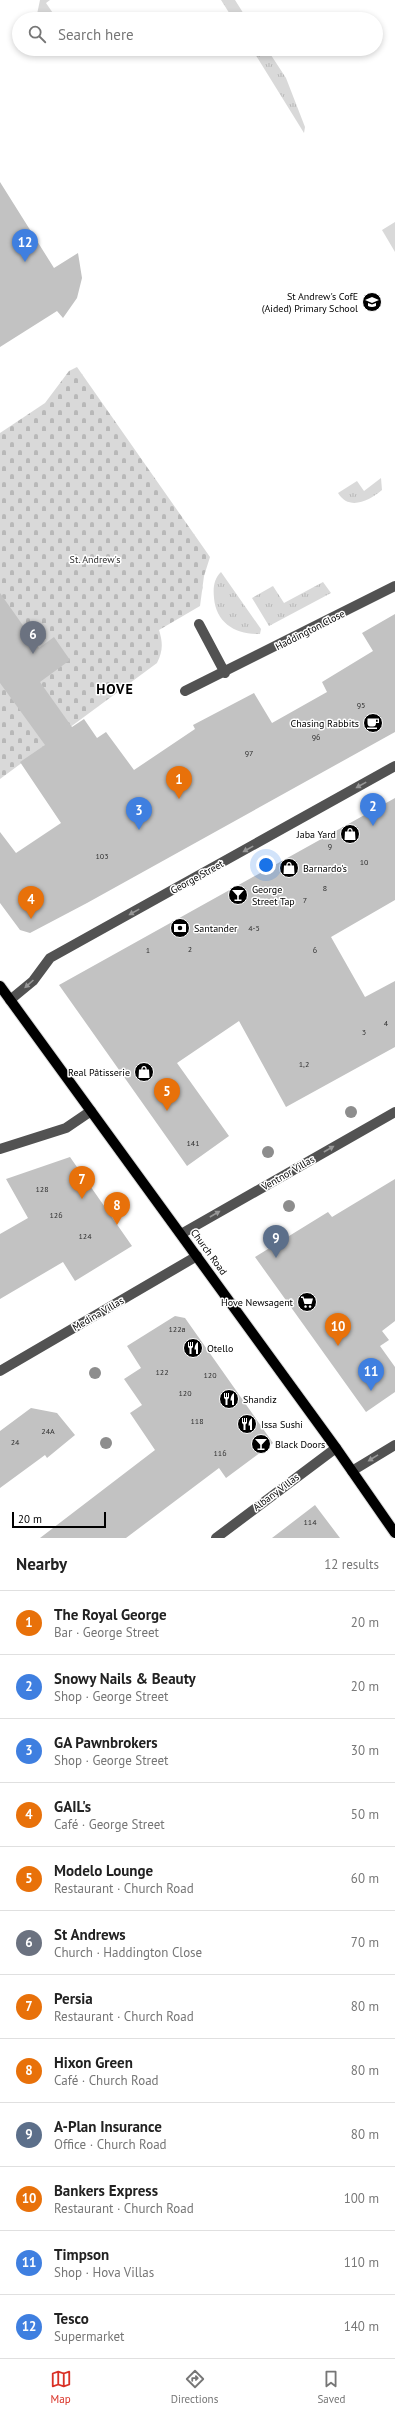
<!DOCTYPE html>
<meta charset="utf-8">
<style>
:root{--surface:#fff;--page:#f2f2f2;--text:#222;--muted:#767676;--line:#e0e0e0;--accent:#d93025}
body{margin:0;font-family:"PT Sans",sans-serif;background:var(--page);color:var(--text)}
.scale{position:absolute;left:12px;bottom:10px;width:94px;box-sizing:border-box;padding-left:4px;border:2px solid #000;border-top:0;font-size:11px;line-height:14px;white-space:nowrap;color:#000;-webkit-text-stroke:3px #fff;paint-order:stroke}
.you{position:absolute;left:266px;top:865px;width:14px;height:14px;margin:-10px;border:3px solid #fff;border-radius:50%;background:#1a73e8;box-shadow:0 0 0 6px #1a73e833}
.badge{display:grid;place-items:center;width:26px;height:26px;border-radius:50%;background:var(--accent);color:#fff;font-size:13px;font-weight:700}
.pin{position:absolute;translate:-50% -33px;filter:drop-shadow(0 1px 2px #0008)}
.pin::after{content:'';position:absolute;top:21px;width:14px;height:12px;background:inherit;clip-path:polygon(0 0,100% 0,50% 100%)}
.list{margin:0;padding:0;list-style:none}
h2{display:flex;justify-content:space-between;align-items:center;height:52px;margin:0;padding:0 16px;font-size:17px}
h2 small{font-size:13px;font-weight:400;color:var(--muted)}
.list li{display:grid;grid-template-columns:26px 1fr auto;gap:12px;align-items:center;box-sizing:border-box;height:64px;padding:0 16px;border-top:1px solid var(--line)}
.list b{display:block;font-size:15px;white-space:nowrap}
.list p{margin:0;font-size:13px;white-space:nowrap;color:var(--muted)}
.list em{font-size:13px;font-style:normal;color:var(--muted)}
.icon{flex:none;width:22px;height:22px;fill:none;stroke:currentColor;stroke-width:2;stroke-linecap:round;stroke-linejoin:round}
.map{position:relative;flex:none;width:395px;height:1538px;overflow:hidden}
.search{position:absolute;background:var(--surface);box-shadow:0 2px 6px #0003;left:12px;right:12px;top:12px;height:44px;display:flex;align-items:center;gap:10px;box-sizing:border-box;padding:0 14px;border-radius:22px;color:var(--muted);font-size:15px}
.sheet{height:820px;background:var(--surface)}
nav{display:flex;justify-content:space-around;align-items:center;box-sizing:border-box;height:56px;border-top:1px solid var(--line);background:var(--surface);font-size:11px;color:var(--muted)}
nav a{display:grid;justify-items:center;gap:2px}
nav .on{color:var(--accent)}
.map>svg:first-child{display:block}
.grass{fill:url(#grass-tufts)}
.cemetery{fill:url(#cemetery-stones)}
.pitch{fill:#d9d9d9}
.building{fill:#c2c2c2}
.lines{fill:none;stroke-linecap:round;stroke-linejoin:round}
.major-casing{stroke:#dbdbdb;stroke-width:12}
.minor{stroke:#525252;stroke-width:10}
.major{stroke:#000;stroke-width:10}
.tree{fill:#8d8d8d}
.oneway{fill:#979797}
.labels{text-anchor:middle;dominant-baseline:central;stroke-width:3;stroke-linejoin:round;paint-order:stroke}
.number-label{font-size:8px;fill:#303030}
.poi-label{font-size:10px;fill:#000;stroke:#fff;text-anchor:start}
.park-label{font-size:10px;fill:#303030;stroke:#fff}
.street-label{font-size:10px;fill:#000;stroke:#fff}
.district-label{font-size:14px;font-weight:bold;letter-spacing:1px;fill:#000;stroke:#fff}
</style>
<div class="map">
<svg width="395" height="1538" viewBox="0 0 395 1538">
<defs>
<pattern id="grass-tufts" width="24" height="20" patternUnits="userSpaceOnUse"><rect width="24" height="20" fill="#d9d9d9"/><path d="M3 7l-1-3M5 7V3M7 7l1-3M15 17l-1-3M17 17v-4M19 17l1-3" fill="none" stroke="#b8b8b8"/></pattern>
<pattern id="cemetery-stones" width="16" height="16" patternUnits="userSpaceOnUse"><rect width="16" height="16" fill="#d9d9d9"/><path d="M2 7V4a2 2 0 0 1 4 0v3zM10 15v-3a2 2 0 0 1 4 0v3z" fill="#b8b8b8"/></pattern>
</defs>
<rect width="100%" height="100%" fill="#fff"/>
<!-- grass -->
<path class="grass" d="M 40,0 L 50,0 L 46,3 L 57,19 L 36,19 Z
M 221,0 L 235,0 L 247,19 L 233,19 Z
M 252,49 L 267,49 L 286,78 L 305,127 L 304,133 Z
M 381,478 L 382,490 C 369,501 349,511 338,493 L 357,481 L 364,491 Z
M 221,572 L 261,629 L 260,634 C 236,635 216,623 214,598 C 213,587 214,579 221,572 Z
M 323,582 L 331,593 L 269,626 L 252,598 L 273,586 L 284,603 Z"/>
<!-- cemetery -->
<path class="cemetery" d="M 77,367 L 210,557 L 204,576 L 200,606 L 159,630 C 163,643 163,651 157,663 L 0,779 L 0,433 L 45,403 L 69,371 Z"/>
<!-- pitch -->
<path class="pitch" d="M 395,222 L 395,252 L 382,230 Z"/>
<!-- building -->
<path class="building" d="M 0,182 L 54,268 L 78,253 L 82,278 L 77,298 L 63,318 L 57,311 L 0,347 Z
M 0,593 L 39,648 L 54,637 L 70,660 L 40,682 L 72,727 L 84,719 L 97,738 L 106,732 L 134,770 L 195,729 L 193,725 L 254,693 L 272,723 L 327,692 L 322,682 L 373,651 L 362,633 L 395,614 L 395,732 L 87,903 L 30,933 L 20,930 L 0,903 L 0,832 L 16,853 L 61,823 L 20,762 L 45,745 L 0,683 Z
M 395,798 L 395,900 L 331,937 L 365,997 L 395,981 L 395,1047 L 286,1107 L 239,1021 L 177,1063 L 229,1136 L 187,1166 L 59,985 Z
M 70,1157 L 132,1246 L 75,1281 L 63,1262 L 0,1299 L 0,1234 L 28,1218 L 6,1179 Z
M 395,1179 L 395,1321 L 382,1331 L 389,1340 L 380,1346 L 395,1367 L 395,1392 L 366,1412 L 255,1257 L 328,1212 L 332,1217 Z
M 175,1316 L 185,1318 L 273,1443 L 226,1478 L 219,1468 L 126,1538 L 40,1538 L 155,1450 L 130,1413 L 142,1405 L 124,1379 L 141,1368 L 127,1346 Z
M 31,1408 L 57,1413 L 75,1435 L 47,1458 L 45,1455 L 0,1488 L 0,1431 Z
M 315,1505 L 340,1538 L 272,1538 Z"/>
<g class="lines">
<defs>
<path id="major" d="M 0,986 L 336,1448 L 395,1533"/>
</defs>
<!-- major casing -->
<use href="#major" class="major-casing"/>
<!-- minor -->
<path class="minor" d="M 199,624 L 225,673
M 185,691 L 395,586
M 10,1000 L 33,981 L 50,958 L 395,766
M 0,1149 L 66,1128 L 91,1111
M 181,1234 L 395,1112
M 0,1371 L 197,1256
M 352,1471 L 395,1445
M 216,1538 L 336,1448"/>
<!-- major -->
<use href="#major" class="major"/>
</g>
<!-- trees -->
<g class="tree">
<circle cx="351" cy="1112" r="6"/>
<circle cx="268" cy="1152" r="6"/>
<circle cx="289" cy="1206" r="6"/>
<circle cx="95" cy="1373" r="6"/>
<circle cx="106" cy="1443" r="6"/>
</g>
<!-- one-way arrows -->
<defs><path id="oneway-solid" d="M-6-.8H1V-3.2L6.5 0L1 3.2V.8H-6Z"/></defs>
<g class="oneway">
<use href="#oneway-solid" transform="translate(361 785) rotate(151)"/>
<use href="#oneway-solid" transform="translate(248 849) rotate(151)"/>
<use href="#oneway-solid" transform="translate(134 912) rotate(151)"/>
<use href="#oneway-solid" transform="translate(29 984) rotate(138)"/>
<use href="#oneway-solid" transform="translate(329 1149) rotate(-30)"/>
<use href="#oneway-solid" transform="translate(215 1214) rotate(-30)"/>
<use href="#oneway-solid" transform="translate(373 1458) rotate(148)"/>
</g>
<!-- icons -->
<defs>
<symbol id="school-disc" viewBox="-11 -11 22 22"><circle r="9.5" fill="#000" stroke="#fff"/><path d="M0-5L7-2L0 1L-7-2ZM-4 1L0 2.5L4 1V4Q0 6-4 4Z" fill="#fff"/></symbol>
<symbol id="cafe-disc" viewBox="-11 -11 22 22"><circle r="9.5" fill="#000" stroke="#fff"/><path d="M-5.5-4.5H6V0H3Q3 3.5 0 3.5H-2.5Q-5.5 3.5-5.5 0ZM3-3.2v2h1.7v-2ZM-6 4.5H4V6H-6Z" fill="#fff"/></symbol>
<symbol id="shop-disc" viewBox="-11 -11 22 22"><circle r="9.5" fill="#000" stroke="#fff"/><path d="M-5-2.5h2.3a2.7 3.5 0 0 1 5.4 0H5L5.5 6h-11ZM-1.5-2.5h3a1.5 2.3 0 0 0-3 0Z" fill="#fff"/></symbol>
<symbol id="bar-disc" viewBox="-11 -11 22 22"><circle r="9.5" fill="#000" stroke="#fff"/><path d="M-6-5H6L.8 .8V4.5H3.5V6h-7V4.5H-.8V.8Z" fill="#fff"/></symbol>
<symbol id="bank-disc" viewBox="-11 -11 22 22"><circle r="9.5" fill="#000" stroke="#fff"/><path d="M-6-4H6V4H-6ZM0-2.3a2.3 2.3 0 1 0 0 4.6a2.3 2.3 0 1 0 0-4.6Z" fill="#fff"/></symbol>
<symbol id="supermarket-disc" viewBox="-11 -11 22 22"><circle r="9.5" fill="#000" stroke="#fff"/><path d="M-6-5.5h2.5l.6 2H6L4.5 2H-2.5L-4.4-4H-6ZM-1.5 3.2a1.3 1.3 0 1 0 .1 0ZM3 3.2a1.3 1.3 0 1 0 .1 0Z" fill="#fff"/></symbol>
<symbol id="restaurant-disc" viewBox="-11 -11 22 22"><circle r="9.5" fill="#000" stroke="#fff"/><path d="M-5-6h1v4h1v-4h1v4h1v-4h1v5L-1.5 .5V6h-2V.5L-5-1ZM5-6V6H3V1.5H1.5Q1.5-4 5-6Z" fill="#fff"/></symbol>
</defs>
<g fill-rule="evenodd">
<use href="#school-disc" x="361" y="291" width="22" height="22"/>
<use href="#cafe-disc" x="362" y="712" width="22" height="22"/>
<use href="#shop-disc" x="339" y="823" width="22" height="22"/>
<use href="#shop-disc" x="278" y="857" width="22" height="22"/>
<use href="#bar-disc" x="227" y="884" width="22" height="22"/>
<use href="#bank-disc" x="169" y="917" width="22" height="22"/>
<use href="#shop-disc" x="133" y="1061" width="22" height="22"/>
<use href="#supermarket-disc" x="296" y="1291" width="22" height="22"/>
<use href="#restaurant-disc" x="182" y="1337" width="22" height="22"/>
<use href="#restaurant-disc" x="218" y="1388" width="22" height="22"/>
<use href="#restaurant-disc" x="236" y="1413" width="22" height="22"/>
<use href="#bar-disc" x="250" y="1433" width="22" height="22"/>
</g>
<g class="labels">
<!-- number labels -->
<g class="number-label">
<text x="361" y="705">95</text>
<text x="316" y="737">96</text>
<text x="249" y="753">97</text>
<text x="330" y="846">9</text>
<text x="102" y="856">103</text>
<text x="364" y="862">10</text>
<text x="325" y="888">8</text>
<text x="305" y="900">7</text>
<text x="254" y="928">4-5</text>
<text x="190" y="949">2</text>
<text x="148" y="950">1</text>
<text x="315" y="950">6</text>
<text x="386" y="1023">4</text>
<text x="364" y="1032">3</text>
<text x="304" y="1064">1,2</text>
<text x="193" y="1143">141</text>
<text x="42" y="1189">128</text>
<text x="56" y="1215">126</text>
<text x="85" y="1236">124</text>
<text x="177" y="1329">122a</text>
<text x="162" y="1372">122</text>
<text x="210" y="1375">120</text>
<text x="185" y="1393">120</text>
<text x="197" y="1421">118</text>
<text x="48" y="1431">24A</text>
<text x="15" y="1442">24</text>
<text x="220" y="1453">116</text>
<text x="310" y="1522">114</text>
</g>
<!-- poi labels -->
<g class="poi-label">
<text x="358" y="296" text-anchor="end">St Andrew's CofE<tspan x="358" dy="12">(Aided) Primary School</tspan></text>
<text x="359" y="723" text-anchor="end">Chasing Rabbits</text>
<text x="336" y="834" text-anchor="end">Jaba Yard</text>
<text x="303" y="868">Barnardo's</text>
<text x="252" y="889">George<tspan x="252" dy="12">Street Tap</tspan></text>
<text x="194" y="928">Santander</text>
<text x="130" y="1072" text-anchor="end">Real Pâtisserie</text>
<text x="293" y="1302" text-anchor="end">Hove Newsagent</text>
<text x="207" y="1348">Otello</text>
<text x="243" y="1399">Shandiz</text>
<text x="261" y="1424">Issa Sushi</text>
<text x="275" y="1444">Black Doors</text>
</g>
<!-- park labels -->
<g class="park-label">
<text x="95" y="559">St. Andrew's</text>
</g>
<!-- street labels -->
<g class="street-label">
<text transform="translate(310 630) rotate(-27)">Haddington Close</text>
<text transform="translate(197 877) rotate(-29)">George Street</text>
<text transform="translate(288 1173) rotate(-30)">Ventnor Villas</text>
<text transform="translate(209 1252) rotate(54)">Church Road</text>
<text transform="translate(98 1314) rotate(-30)">Medina Villas</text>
<text transform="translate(276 1492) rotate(-37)">Albany Villas</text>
</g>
<!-- district labels -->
<g class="district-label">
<text x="115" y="689">HOVE</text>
</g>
</g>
</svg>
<div class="scale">20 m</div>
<div class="you"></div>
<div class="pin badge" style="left:179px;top:799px;background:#e8710a">1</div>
<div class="pin badge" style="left:373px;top:826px;background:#3f7fe0">2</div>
<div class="pin badge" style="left:139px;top:830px;background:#3f7fe0">3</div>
<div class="pin badge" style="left:31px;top:919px;background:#e8710a">4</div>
<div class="pin badge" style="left:167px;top:1111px;background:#e8710a">5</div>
<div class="pin badge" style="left:33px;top:654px;background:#6b7280">6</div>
<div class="pin badge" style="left:82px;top:1199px;background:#e8710a">7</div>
<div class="pin badge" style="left:117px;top:1225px;background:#e8710a">8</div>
<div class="pin badge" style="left:276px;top:1258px;background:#5c6f8a">9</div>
<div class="pin badge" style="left:338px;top:1346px;background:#e8710a">10</div>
<div class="pin badge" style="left:371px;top:1391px;background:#3f7fe0">11</div>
<div class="pin badge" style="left:25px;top:262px;background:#3f7fe0">12</div>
<div class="search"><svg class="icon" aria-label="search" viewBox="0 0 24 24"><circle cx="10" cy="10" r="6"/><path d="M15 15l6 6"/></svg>Search here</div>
</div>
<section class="sheet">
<h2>Nearby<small>12 results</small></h2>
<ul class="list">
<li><span class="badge" style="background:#e8710a">1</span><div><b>The Royal George</b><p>Bar · George Street</p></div><em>20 m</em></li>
<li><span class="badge" style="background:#3f7fe0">2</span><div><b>Snowy Nails &amp; Beauty</b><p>Shop · George Street</p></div><em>20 m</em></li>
<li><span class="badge" style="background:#3f7fe0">3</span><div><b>GA Pawnbrokers</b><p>Shop · George Street</p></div><em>30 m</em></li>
<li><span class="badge" style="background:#e8710a">4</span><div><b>GAIL's</b><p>Café · George Street</p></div><em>50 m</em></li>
<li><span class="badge" style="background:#e8710a">5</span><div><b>Modelo Lounge</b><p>Restaurant · Church Road</p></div><em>60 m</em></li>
<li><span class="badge" style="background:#6b7280">6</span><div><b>St Andrews</b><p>Church · Haddington Close</p></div><em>70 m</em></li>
<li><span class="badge" style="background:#e8710a">7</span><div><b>Persia</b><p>Restaurant · Church Road</p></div><em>80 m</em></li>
<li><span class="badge" style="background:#e8710a">8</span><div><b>Hixon Green</b><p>Café · Church Road</p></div><em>80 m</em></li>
<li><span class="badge" style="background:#5c6f8a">9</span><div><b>A-Plan Insurance</b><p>Office · Church Road</p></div><em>80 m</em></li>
<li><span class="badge" style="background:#e8710a">10</span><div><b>Bankers Express</b><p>Restaurant · Church Road</p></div><em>100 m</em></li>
<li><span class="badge" style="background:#3f7fe0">11</span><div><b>Timpson</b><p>Shop · Hova Villas</p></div><em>110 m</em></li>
<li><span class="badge" style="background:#3f7fe0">12</span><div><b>Tesco</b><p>Supermarket</p></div><em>140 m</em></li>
</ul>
</section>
<nav>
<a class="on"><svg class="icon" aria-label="map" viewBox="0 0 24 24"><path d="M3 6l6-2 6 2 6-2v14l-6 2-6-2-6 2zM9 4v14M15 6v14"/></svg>Map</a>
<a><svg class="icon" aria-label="directions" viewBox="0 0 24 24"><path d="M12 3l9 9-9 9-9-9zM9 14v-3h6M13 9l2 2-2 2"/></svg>Directions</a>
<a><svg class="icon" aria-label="saved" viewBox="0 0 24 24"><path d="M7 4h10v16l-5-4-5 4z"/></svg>Saved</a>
</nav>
